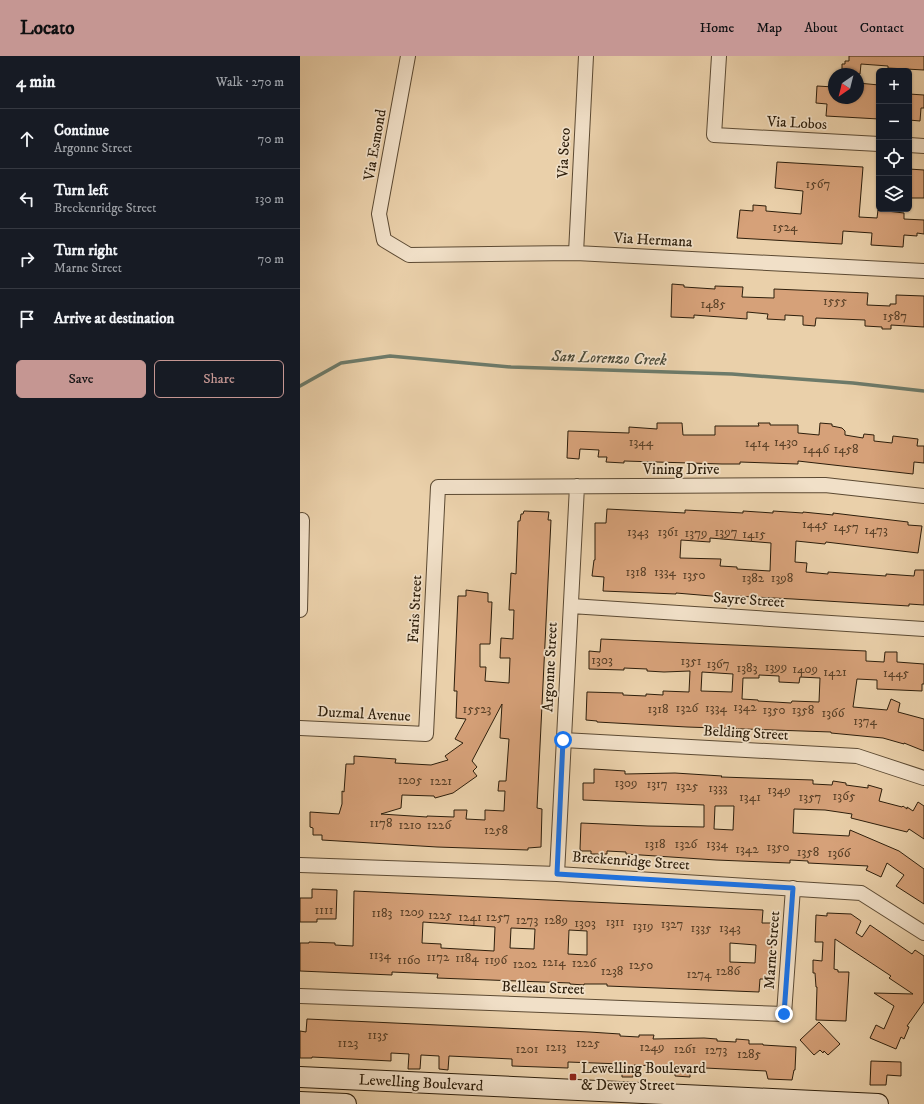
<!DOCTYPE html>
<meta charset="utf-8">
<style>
:root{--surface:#171b24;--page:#20242c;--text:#f1f3f6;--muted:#9ea1a6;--line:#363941;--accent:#c59692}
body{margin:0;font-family:"IM FELL DW Pica",serif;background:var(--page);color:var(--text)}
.controls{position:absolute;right:12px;top:12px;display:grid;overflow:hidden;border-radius:6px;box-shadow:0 1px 3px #0004}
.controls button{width:36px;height:36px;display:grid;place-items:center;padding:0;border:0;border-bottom:1px solid var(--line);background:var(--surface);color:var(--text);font:20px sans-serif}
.compass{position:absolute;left:528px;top:12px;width:36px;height:36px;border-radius:50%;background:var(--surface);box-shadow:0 1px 3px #0004;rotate:215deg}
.stop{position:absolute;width:12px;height:12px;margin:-9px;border:3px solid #1a73e8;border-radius:50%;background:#fff}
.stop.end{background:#1a73e8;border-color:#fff;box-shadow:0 1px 4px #0008}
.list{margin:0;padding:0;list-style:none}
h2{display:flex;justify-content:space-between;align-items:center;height:52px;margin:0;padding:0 16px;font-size:17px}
h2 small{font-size:13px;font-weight:400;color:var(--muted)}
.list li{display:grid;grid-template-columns:26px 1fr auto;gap:12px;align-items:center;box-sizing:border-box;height:60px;padding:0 16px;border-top:1px solid var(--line)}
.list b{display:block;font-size:15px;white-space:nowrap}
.list p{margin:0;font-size:13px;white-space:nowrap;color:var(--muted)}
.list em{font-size:13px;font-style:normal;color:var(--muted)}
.actions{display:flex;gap:8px;padding:12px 16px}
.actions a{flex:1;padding:9px 0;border:1px solid var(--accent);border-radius:6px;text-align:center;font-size:14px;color:var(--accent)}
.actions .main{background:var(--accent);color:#111}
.icon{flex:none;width:22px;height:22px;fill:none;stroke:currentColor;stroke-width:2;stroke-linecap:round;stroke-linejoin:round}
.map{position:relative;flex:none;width:624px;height:1048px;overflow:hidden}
header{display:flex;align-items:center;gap:24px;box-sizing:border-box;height:56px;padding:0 20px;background:var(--accent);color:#111}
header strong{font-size:19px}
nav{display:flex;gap:22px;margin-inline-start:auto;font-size:14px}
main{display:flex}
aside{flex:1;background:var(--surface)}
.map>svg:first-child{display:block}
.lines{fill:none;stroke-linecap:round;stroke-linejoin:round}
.stream{stroke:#6d7a69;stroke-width:3.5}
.building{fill:#d6a179;stroke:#2d1e0b;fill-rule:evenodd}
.minor-casing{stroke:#5c4a33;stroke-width:16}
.secondary-casing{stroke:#2d1e0b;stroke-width:22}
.minor{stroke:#f1e0c8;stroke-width:14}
.secondary{stroke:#f1e0c8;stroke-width:20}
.route{stroke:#1a73e8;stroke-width:5}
.poi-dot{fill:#8f2418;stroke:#f1e0c8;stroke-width:1.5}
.labels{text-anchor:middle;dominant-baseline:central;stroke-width:3.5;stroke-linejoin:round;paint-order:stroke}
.number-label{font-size:13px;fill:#573f26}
.street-label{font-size:15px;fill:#2d1e0b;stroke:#f1e0c8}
.poi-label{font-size:15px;fill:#2d1e0b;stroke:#f1e0c8;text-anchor:start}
.water-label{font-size:16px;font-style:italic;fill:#4d4c3a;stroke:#f1e0c8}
</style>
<header>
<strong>Locato</strong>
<nav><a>Home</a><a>Map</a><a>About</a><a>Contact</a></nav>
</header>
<main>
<aside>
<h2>4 min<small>Walk · 270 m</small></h2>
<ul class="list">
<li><svg class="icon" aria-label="ahead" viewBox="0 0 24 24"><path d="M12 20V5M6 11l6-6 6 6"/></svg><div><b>Continue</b><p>Argonne Street</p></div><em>70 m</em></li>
<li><svg class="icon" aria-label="left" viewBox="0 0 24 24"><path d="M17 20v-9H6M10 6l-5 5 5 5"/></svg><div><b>Turn left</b><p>Breckenridge Street</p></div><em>130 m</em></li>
<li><svg class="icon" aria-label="right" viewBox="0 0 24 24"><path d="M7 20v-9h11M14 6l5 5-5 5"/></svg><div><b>Turn right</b><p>Marne Street</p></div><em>70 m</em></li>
<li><svg class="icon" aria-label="arrive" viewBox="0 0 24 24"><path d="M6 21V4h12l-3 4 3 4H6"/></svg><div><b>Arrive at destination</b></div></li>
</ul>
<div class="actions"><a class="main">Save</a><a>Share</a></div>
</aside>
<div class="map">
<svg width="624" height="1048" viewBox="0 0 624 1048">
<rect width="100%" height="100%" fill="#ead0aa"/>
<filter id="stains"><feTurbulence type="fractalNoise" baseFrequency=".005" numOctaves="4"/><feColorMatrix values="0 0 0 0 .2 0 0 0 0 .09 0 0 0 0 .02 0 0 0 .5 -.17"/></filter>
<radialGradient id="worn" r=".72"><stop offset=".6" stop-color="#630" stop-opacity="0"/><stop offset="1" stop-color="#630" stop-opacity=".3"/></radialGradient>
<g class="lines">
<!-- stream -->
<path class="stream" d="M 0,330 L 41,307 L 90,300 L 211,311 L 432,318 L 553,327 L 624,335"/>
</g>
<!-- building -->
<path class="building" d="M 549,0 L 624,0 L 624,14 L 588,12 L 588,10 L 561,8 L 560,18 L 542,18 L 542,8 L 545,8 L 545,5 L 549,5 Z
M 558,27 L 579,29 L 579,63 L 526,60 L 527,48 L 516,47 L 517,30 L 534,31 L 534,42 L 558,42 Z
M 609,38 L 624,39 L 624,52 L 621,52 L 620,65 L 609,64 Z
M 477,106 L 563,111 L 559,161 L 577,162 L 578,154 L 604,157 L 604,163 L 624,164 L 624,178 L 617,177 L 617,180 L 604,179 L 603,191 L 571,189 L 572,177 L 543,175 L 542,188 L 437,182 L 440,154 L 453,155 L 453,149 L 466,150 L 466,155 L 501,158 L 503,135 L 475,132 Z
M 609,113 L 624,114 L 624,142 L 609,142 Z
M 372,228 L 384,229 L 384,231 L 415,233 L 415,230 L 443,231 L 442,241 L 474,242 L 474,233 L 568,237 L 567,249 L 590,250 L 590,248 L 596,248 L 596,239 L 624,240 L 624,271 L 591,269 L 591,273 L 582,273 L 582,271 L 565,270 L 565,264 L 516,262 L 515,270 L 503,269 L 503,260 L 485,259 L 485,264 L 467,263 L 468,258 L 447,256 L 447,263 L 394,259 L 394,262 L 371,261 Z
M 357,367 L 382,367 L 383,379 L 415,379 L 415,370 L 459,370 L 458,367 L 470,367 L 470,369 L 498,369 L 498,377 L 519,379 L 520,367 L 532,368 L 532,370 L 542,372 L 545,375 L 545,379 L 563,382 L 564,378 L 574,379 L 574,385 L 592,387 L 593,380 L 618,383 L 617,390 L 624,390 L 624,407 L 614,406 L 613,418 L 498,405 L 498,408 L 440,406 L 440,408 L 422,408 L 324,405 L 324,407 L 306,406 L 307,401 L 298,401 L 299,394 L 280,393 L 279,403 L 267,402 L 268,375 L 329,377 L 329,371 L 357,373 Z
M 307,453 L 385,457 L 385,454 L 443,457 L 443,455 L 473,457 L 473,455 L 503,457 L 503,456 L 533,459 L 533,457 L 608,466 L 608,469 L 622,470 L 618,497 L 526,486 L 525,488 L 496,485 L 495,506 L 507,507 L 506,516 L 528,518 L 528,516 L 586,520 L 586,518 L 614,520 L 615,514 L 624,514 L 624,549 L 609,548 L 609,550 L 493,543 L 435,540 L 435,542 L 376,537 L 376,538 L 303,535 L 304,521 L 292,520 L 294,504 L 295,504 L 295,467 L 306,467 ZM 410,482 L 471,487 L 470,515 L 437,513 L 437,511 L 420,510 L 421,503 L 380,502 L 381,484 L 410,486 Z
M 224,455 L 249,456 L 248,464 L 251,464 L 237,752 L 242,753 L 241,791 L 228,792 L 228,794 L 137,791 L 22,784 L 22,779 L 13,779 L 13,772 L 10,771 L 10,756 L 39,758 L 42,748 L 42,735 L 44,736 L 46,708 L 54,708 L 54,700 L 96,703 L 95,707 L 131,709 L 148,704 L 145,700 L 163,687 L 155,683 L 166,663 L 156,662 L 157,635 L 154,635 L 158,540 L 166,540 L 166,534 L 188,537 L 188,546 L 192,546 L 190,588 L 180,588 L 180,611 L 186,611 L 185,625 L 209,627 L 210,602 L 200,602 L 201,582 L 213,583 L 214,554 L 209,554 L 211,517 L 216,518 L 218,465 L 220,465 L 221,458 L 223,458 ZM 202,648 L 200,682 L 209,683 L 206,725 L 199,725 L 198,735 L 205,735 L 204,755 L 185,754 L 185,764 L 166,763 L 167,754 L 154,754 L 154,761 L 127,760 L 127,761 L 81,758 L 101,752 L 102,739 L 134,740 L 135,742 L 153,737 L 177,720 L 173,715 L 177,711 L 172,705 Z
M 301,583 L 566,595 L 566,605 L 584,606 L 585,596 L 597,596 L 597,606 L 624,608 L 624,628 L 622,628 L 622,635 L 577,633 L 577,624 L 557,623 L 553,651 L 587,654 L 591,643 L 600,647 L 598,656 L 624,663 L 624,695 L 604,687 L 604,688 L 583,682 L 531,677 L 531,676 L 387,671 L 297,666 L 297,665 L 286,664 L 287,636 L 323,637 L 323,639 L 346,640 L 346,638 L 363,639 L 363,635 L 389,636 L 390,615 L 364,616 L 347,615 L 347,613 L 324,612 L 324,614 L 289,613 L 289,595 L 300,596 ZM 402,616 L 433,618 L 432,636 L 401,635 ZM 459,619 L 479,620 L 479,626 L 499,627 L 500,621 L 520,622 L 519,646 L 492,645 L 491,647 L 458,645 L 458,644 L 442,643 L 443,622 L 459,622 Z
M 294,713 L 325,715 L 325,718 L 375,717 L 422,720 L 421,721 L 513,724 L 513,728 L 532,729 L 533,725 L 546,727 L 546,729 L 568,732 L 568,729 L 582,733 L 579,745 L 602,751 L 603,750 L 607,753 L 607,751 L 613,755 L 618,746 L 624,750 L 624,783 L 609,773 L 607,776 L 551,762 L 552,758 L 525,754 L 494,753 L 493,777 L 549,780 L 550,774 L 599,795 L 624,813 L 624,848 L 596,830 L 604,819 L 587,807 L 581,821 L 566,814 L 568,810 L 508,807 L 508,805 L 490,804 L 490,807 L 416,804 L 326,798 L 326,796 L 307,795 L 307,798 L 291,798 L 291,795 L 281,795 L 280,793 L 281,767 L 348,770 L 404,771 L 404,749 L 283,744 L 283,727 L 294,727 ZM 415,750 L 434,750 L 433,774 L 414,773 Z
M 12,833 L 37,834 L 36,863 L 17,863 L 17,866 L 0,866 L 0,842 L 12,842 Z
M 54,835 L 463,854 L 462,867 L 473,867 L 470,923 L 460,923 L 459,936 L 307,930 L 307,928 L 284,928 L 284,929 L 270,928 L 270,927 L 137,922 L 138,918 L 92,916 L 92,919 L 0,915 L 0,887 L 9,887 L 9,886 L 35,887 L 35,889 L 53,890 ZM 123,866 L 195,871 L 194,895 L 141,892 L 141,888 L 122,887 ZM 211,872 L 235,873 L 234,893 L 210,892 ZM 269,874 L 287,875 L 287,899 L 268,898 ZM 430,887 L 456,889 L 455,907 L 430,906 Z
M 527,857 L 551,858 L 561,865 L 556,877 L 562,881 L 570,869 L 612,898 L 615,894 L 624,900 L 624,946 L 607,970 L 609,971 L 604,983 L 601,981 L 596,993 L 570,982 L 576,969 L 584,973 L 594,950 L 574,937 L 613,938 L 589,922 L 591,920 L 535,883 L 534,913 L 538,914 L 538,916 L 549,916 L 546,965 L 516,964 L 517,931 L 516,931 L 515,917 L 513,917 L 513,904 L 522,905 L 523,886 L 515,886 L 516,859 L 527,860 Z
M 7,963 L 289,976 L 320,978 L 320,980 L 339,981 L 339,979 L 354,979 L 353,983 L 404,982 L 417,983 L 417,985 L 436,986 L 436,983 L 449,984 L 449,988 L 463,988 L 463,989 L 496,991 L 495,1014 L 494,1014 L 492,1024 L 468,1023 L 466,1015 L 405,1012 L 390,1012 L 390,1021 L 375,1020 L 375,1011 L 334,1009 L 333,1021 L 322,1021 L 322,1008 L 268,1006 L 268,1012 L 212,1010 L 212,1003 L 149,1000 L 148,1014 L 139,1013 L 139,1000 L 121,999 L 120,1013 L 108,1013 L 109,998 L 91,997 L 91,1005 L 12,1001 L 12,1002 L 0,1002 L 0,975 L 6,976 Z
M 519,966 L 540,988 L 528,999 L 524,995 L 523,997 L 520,994 L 514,999 L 500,984 Z
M 571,1005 L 601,1006 L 601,1020 L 587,1019 L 586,1029 L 570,1029 Z"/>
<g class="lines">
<defs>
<path id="minor" d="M 108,0 L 79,158 L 84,184 L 109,199 L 276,197 L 624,215
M 419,0 L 414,79 L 579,88
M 609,89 L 624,90
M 276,197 L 286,0
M 271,550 L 624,573
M 0,554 L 2,464
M 0,672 L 126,678 L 138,431 L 525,429 L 624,440
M 263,684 L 557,700 L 624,722
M 0,809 L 257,818 L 561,837 L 624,877
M 257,818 L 277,430
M 0,940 L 484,958 L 493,832"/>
<path id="secondary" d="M 0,1021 L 578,1048
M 0,1046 L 46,1048"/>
</defs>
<!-- minor casing -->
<use href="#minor" class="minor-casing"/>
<!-- secondary casing -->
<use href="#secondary" class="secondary-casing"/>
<!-- minor -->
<use href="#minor" class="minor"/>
<!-- secondary -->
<use href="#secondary" class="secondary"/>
</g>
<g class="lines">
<!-- route -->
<path class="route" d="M 263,684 L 257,818 L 493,832 L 484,958"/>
</g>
<!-- markers -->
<rect class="poi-dot" x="269" y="1017" width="8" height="8" rx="2"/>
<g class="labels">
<!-- number labels -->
<g class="number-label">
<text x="518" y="128">1567</text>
<text x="485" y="171">1524</text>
<text x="535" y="245">1555</text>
<text x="413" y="248">1485</text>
<text x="595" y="260">1587</text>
<text x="341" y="386">1344</text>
<text x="486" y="386">1430</text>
<text x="457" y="387">1414</text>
<text x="516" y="393">1446</text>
<text x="546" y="393">1458</text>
<text x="515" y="468">1445</text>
<text x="546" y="471">1457</text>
<text x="576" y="474">1473</text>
<text x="338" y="476">1343</text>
<text x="368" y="476">1361</text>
<text x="426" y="476">1397</text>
<text x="396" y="477">1379</text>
<text x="454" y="478">1415</text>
<text x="336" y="516">1318</text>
<text x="365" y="516">1334</text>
<text x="394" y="519">1350</text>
<text x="453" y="522">1382</text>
<text x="482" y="522">1398</text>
<text x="302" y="604">1303</text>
<text x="391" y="605">1351</text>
<text x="418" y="608">1367</text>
<text x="476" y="611">1399</text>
<text x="447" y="612">1383</text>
<text x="505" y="613">1409</text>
<text x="535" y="616">1421</text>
<text x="596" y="617">1445</text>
<text x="445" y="651">1342</text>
<text x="387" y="652">1326</text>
<text x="416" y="652">1334</text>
<text x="177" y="653">15523</text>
<text x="358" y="653">1318</text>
<text x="474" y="654">1350</text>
<text x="503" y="654">1358</text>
<text x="533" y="657">1366</text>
<text x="565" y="665">1374</text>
<text x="110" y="724">1205</text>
<text x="141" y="725">1221</text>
<text x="326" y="727">1309</text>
<text x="357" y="728">1317</text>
<text x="387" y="730">1325</text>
<text x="418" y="732">1333</text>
<text x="479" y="734">1349</text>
<text x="544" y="740">1365</text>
<text x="450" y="741">1341</text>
<text x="510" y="741">1357</text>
<text x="81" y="767">1178</text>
<text x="110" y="769">1210</text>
<text x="139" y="769">1226</text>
<text x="196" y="774">1258</text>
<text x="355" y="788">1318</text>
<text x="386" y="788">1326</text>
<text x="417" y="788">1334</text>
<text x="478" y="791">1350</text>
<text x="447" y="793">1342</text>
<text x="508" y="796">1358</text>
<text x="539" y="797">1366</text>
<text x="24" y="854">1111</text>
<text x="112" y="856">1209</text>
<text x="82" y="857">1183</text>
<text x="140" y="859">1225</text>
<text x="170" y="861">1241</text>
<text x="198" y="861">1257</text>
<text x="227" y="864">1273</text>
<text x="256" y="864">1289</text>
<text x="315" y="866">1311</text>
<text x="285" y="867">1303</text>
<text x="372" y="868">1327</text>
<text x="343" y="870">1319</text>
<text x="401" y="872">1335</text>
<text x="430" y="872">1343</text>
<text x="80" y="899">1134</text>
<text x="138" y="901">1172</text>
<text x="167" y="902">1184</text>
<text x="109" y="904">1160</text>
<text x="196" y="904">1196</text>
<text x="254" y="906">1214</text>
<text x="284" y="907">1226</text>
<text x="225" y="908">1202</text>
<text x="341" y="909">1250</text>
<text x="312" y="915">1238</text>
<text x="428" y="915">1286</text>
<text x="399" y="918">1274</text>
<text x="78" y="979">1135</text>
<text x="48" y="987">1123</text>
<text x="288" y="987">1225</text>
<text x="256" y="991">1213</text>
<text x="352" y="991">1249</text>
<text x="227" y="993">1201</text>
<text x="385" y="993">1261</text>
<text x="416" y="994">1273</text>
<text x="449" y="998">1285</text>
</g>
<!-- street labels -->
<g class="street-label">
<text transform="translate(497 67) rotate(3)">Via Lobos</text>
<text transform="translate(75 89) rotate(-80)">Via Esmond</text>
<text transform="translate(264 97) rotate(-87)">Via Seco</text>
<text transform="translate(353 184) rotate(3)">Via Hermana</text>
<text x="381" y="413">Vining Drive</text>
<text transform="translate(449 544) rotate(4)">Sayre Street</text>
<text transform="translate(115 553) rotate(-87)">Faris Street</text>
<text transform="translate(250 611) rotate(-87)">Argonne Street</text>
<text transform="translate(64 658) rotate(3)">Duzmal Avenue</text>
<text transform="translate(446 677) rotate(3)">Belding Street</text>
<text transform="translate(331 805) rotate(4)">Breckenridge Street</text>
<text transform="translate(472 894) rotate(-86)">Marne Street</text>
<text transform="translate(243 932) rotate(2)">Belleau Street</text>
<text transform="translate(121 1027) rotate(3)">Lewelling Boulevard</text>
</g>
<!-- poi labels -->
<g class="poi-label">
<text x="281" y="1012">Lewelling Boulevard<tspan x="281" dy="17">&amp; Dewey Street</tspan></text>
</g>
<!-- water labels -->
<g class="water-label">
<text transform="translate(309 302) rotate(2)">San Lorenzo Creek</text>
</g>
</g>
<rect width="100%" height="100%" filter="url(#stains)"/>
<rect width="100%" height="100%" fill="url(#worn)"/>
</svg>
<div class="controls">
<button>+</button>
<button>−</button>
<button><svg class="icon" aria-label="locate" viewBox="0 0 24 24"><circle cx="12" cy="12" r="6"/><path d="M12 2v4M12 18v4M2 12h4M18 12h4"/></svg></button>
<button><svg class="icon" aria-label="layers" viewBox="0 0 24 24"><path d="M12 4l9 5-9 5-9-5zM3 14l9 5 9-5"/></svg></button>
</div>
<svg class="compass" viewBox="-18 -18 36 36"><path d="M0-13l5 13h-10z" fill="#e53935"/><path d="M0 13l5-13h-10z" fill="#9ea1a6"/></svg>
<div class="stop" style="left:263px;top:684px"></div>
<div class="stop end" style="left:484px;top:958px"></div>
</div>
</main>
